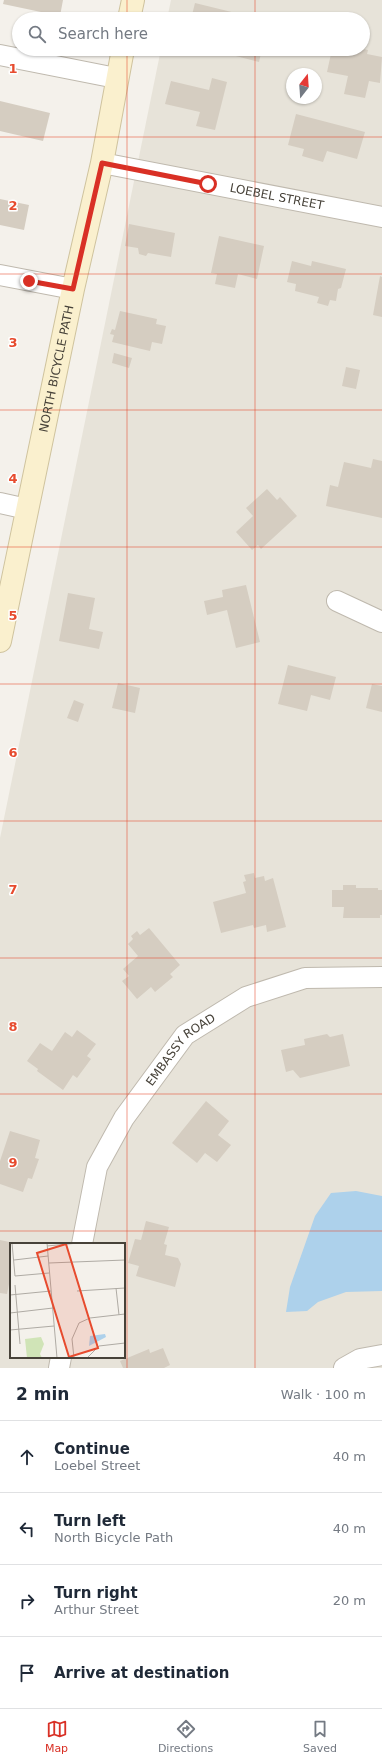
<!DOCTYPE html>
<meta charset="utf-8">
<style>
:root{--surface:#fff;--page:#f2f2f3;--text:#1f2937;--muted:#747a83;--line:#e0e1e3;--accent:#d93025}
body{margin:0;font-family:"DejaVu Sans",sans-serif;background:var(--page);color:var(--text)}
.compass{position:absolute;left:286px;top:68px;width:36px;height:36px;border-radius:50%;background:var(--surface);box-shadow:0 1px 3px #0004;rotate:17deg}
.stop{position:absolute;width:12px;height:12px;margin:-9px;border:3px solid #d93025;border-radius:50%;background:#fff}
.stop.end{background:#d93025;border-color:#fff;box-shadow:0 1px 4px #0008}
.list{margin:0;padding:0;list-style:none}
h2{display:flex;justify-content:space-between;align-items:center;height:52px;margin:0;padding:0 16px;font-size:17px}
h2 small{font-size:13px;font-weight:400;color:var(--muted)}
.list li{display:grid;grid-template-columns:26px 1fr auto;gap:12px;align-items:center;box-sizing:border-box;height:72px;padding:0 16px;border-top:1px solid var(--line)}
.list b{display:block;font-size:15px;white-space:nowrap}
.list p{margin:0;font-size:13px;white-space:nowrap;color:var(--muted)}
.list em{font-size:13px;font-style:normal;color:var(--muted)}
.icon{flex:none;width:22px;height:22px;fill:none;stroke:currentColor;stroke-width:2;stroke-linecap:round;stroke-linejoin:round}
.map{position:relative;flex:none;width:382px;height:1368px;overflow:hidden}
.search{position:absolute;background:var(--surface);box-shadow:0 1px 3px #0004;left:12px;right:12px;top:12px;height:44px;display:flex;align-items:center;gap:10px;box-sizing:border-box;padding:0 14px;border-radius:22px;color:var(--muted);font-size:15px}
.sheet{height:340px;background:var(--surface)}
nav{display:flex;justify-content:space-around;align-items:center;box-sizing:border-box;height:56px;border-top:1px solid var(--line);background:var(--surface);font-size:11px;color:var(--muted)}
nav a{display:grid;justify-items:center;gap:2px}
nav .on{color:var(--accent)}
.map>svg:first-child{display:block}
.residential{fill:#e7e3d9;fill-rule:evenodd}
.water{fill:#add1eb}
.building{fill:#d5cdc1}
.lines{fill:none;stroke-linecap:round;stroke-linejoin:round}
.street-casing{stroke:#bfb9ae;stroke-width:22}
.secondary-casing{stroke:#cfc39e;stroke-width:24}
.street{stroke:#fff;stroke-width:20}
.secondary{stroke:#faf0ce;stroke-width:22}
.route{stroke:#d93025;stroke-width:5}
.grid{fill:none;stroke:#e74b2e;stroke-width:1;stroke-opacity:0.55}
.labels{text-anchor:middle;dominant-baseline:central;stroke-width:3;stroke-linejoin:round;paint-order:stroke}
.street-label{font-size:12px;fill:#474239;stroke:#fff}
.inset-road{fill:none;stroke:#afaba4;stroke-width:1}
.view{fill:#e74b2e;fill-opacity:0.15;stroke:#e74b2e;stroke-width:2}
.inset-edge{fill:none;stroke:#474239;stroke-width:2}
.grid-label{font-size:13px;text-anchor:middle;font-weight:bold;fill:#e74b2e;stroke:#fff;stroke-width:3;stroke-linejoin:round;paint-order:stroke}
</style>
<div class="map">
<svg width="382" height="1368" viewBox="0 0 382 1368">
<rect width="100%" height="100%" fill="#f4f1eb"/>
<!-- residential -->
<path class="residential" d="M 171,0 L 382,0 L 382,1368 L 0,1368 L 0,838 L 161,49 L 363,49 L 363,19 L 167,19 ZM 292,74 L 316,74 L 316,98 L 292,98 ZM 11,1244 L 124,1244 L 124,1357 L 11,1357 Z"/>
<!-- water -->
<path class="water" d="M 356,1191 L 382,1196 L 382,1291 L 346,1292 L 318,1302 L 307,1311 L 286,1312 L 290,1287 L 315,1216 L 331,1193 Z"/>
<!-- building -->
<path class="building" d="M 4,0 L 63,0 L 60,16 L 3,4 Z
M 195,3 L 256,18 L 256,19 L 191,19 Z
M 233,49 L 262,49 L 259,62 L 232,55 Z
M 332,49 L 363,49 L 368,50 L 367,54 L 382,57 L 380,83 L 369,81 L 365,98 L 344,94 L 348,76 L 327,72 Z
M 212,78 L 227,82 L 215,130 L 196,126 L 200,112 L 165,104 L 171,81 L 209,90 Z
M 0,101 L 50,113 L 43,141 L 0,131 Z
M 296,114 L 365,132 L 357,159 L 327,151 L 323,162 L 302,156 L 304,149 L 288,145 Z
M 0,199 L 29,205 L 24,230 L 0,225 Z
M 129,224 L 175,233 L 171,257 L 148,253 L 146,256 L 139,254 L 138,248 L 125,246 Z
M 219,236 L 264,246 L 257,279 L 238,274 L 235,288 L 215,284 L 217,274 L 211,273 Z
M 292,261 L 311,266 L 312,261 L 346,269 L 341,288 L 338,289 L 336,301 L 330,300 L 328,306 L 317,303 L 319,297 L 295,291 L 296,284 L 287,282 Z
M 380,276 L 382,277 L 382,317 L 373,315 Z
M 120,311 L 157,319 L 156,324 L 166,326 L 162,344 L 152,342 L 150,351 L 112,342 L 114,335 L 110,334 L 112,329 L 115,330 Z
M 114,353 L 132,358 L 129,368 L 112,363 Z
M 346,367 L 360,370 L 356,389 L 342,386 Z
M 373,459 L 382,461 L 382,518 L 326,506 L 330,485 L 338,487 L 344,462 L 371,468 Z
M 267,489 L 277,500 L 280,497 L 297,516 L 261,549 L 258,545 L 252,550 L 236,532 L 253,516 L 246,508 Z
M 246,585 L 260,642 L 236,648 L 227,610 L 207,615 L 204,601 L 223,597 L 222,590 Z
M 68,593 L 95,598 L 89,629 L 103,632 L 99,649 L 59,641 Z
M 288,665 L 336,677 L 330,700 L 311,695 L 307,711 L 278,704 Z
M 118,683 L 140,688 L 135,713 L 112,708 Z
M 372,684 L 382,686 L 382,712 L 366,708 Z
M 74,700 L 84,704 L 78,722 L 67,718 Z
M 254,873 L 255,878 L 264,876 L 265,881 L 273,878 L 286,927 L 267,932 L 266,925 L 254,928 L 253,925 L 221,933 L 213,902 L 246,893 L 243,882 L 246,881 L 244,875 Z
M 343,885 L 356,885 L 356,888 L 378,888 L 378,890 L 382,890 L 382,915 L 380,915 L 380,918 L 343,918 L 344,907 L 332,907 L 332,890 L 343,890 Z
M 149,928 L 180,965 L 170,974 L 173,977 L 155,992 L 151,987 L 137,999 L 122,981 L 129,976 L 123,969 L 138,956 L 128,944 L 133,939 L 131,936 L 137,931 L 140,935 Z
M 77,1030 L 96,1044 L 87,1056 L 91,1059 L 77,1078 L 73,1075 L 63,1090 L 37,1071 L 38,1069 L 27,1061 L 40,1043 L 52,1051 L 65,1032 L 72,1037 Z
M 327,1034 L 330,1037 L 343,1034 L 350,1066 L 300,1078 L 293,1070 L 286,1072 L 281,1050 L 305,1045 L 304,1039 Z
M 206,1101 L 229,1121 L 218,1135 L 231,1145 L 217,1162 L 205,1153 L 197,1163 L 172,1143 Z
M 10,1131 L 40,1140 L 35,1158 L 39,1159 L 32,1179 L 28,1178 L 23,1192 L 0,1184 L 0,1161 Z
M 146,1221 L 169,1227 L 164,1244 L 167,1245 L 165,1255 L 178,1258 L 181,1264 L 175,1287 L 136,1276 L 139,1266 L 128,1263 L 135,1239 L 141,1240 Z
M 0,1240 L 14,1243 L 11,1244 L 11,1285 L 9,1284 L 7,1294 L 0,1293 Z
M 163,1348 L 170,1365 L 164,1368 L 123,1368 L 120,1361 L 149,1349 L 150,1353 Z"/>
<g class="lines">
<defs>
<g id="street">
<path d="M 0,55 L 116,78"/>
<path id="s1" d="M 102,163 L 382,217"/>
<path d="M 0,275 L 73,289"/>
<path d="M 0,503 L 27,509"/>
<path d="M 337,601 L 382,622"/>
<path id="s2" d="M 82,1244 L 97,1167 L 124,1118 L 185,1035 L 246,997 L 305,978 L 382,977"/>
<path d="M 59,1368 L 61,1357"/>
<path d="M 344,1368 L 360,1359 L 382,1355"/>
</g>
<g id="secondary">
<path d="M 129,19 L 133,0"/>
<path id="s3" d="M 0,641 L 73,289 L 102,163 L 123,49"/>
</g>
</defs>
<!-- street casing -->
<use href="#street" class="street-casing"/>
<!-- secondary casing -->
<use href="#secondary" class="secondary-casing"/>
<!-- street -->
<use href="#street" class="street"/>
<!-- secondary -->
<use href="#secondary" class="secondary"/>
</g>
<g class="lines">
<!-- route -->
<path class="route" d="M 29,281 L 73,289 L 102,163 L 208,184"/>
</g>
<!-- grid -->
<path class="grid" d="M 127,0 L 127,19M 255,0 L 255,19M 127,49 L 127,1368M 255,49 L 255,1368M 0,137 L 382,137M 0,274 L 382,274M 0,410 L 382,410M 0,547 L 382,547M 0,684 L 382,684M 0,821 L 382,821M 0,958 L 382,958M 0,1094 L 382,1094M 0,1231 L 382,1231"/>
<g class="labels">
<!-- street labels -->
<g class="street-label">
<text stroke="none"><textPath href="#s1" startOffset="178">LOEBEL STREET</textPath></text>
<text stroke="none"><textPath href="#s3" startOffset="278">NORTH BICYCLE PATH</textPath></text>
<text stroke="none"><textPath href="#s2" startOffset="224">EMBASSY ROAD</textPath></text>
</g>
</g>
<!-- overview -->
<g transform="translate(10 1243)">
<rect width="115" height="115" fill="#f4f1eb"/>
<path d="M 31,94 L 34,101 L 30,111 L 32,115 L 17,115 L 15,96 Z" fill="#d0e4b7"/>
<path d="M 95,91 L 96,94 L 79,103 L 80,93 Z" fill="#add1eb"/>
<path class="inset-road" d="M 2,0 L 5,33 L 39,30M 37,0 L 47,115M 37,3 L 68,0M 4,17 L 38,13M 39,20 L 115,17M 5,42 L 10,101M 106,45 L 109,72M 67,48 L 115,45M 0,52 L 41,48M 0,70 L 43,65M 0,87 L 44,83M 64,115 L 62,96 L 69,80 L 80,75 L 115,71M 77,115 L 89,103 L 115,100"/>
<path class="view" d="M 56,1 L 88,105 L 59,114 L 27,10 Z"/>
<rect width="115" height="115" class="inset-edge"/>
</g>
<g class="grid-label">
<text x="13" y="73">1</text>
<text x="13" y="210">2</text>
<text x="13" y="347">3</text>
<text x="13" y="483">4</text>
<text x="13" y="620">5</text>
<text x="13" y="757">6</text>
<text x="13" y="894">7</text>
<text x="13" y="1031">8</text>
<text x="13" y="1167">9</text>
</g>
</svg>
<svg class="compass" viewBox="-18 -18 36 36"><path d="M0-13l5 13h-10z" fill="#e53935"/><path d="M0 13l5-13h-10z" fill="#747a83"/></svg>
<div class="stop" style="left:208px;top:184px"></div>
<div class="stop end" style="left:29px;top:281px"></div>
<div class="search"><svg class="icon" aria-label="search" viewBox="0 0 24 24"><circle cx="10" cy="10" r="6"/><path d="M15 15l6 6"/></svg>Search here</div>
</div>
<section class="sheet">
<h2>2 min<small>Walk · 100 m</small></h2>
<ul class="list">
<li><svg class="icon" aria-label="ahead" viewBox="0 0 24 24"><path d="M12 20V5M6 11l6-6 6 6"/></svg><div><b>Continue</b><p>Loebel Street</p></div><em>40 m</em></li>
<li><svg class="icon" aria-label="left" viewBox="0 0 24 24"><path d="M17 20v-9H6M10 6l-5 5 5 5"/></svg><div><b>Turn left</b><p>North Bicycle Path</p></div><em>40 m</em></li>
<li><svg class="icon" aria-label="right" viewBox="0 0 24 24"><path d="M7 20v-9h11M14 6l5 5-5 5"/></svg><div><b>Turn right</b><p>Arthur Street</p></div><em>20 m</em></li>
<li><svg class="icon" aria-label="arrive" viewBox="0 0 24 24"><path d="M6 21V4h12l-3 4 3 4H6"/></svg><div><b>Arrive at destination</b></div></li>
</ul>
</section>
<nav>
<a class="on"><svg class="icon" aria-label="map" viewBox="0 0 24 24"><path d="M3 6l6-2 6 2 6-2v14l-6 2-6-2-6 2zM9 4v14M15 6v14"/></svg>Map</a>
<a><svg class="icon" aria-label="directions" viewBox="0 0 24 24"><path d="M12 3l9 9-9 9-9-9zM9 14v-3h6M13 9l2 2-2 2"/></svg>Directions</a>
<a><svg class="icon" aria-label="saved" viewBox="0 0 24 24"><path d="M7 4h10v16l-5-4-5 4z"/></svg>Saved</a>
</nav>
